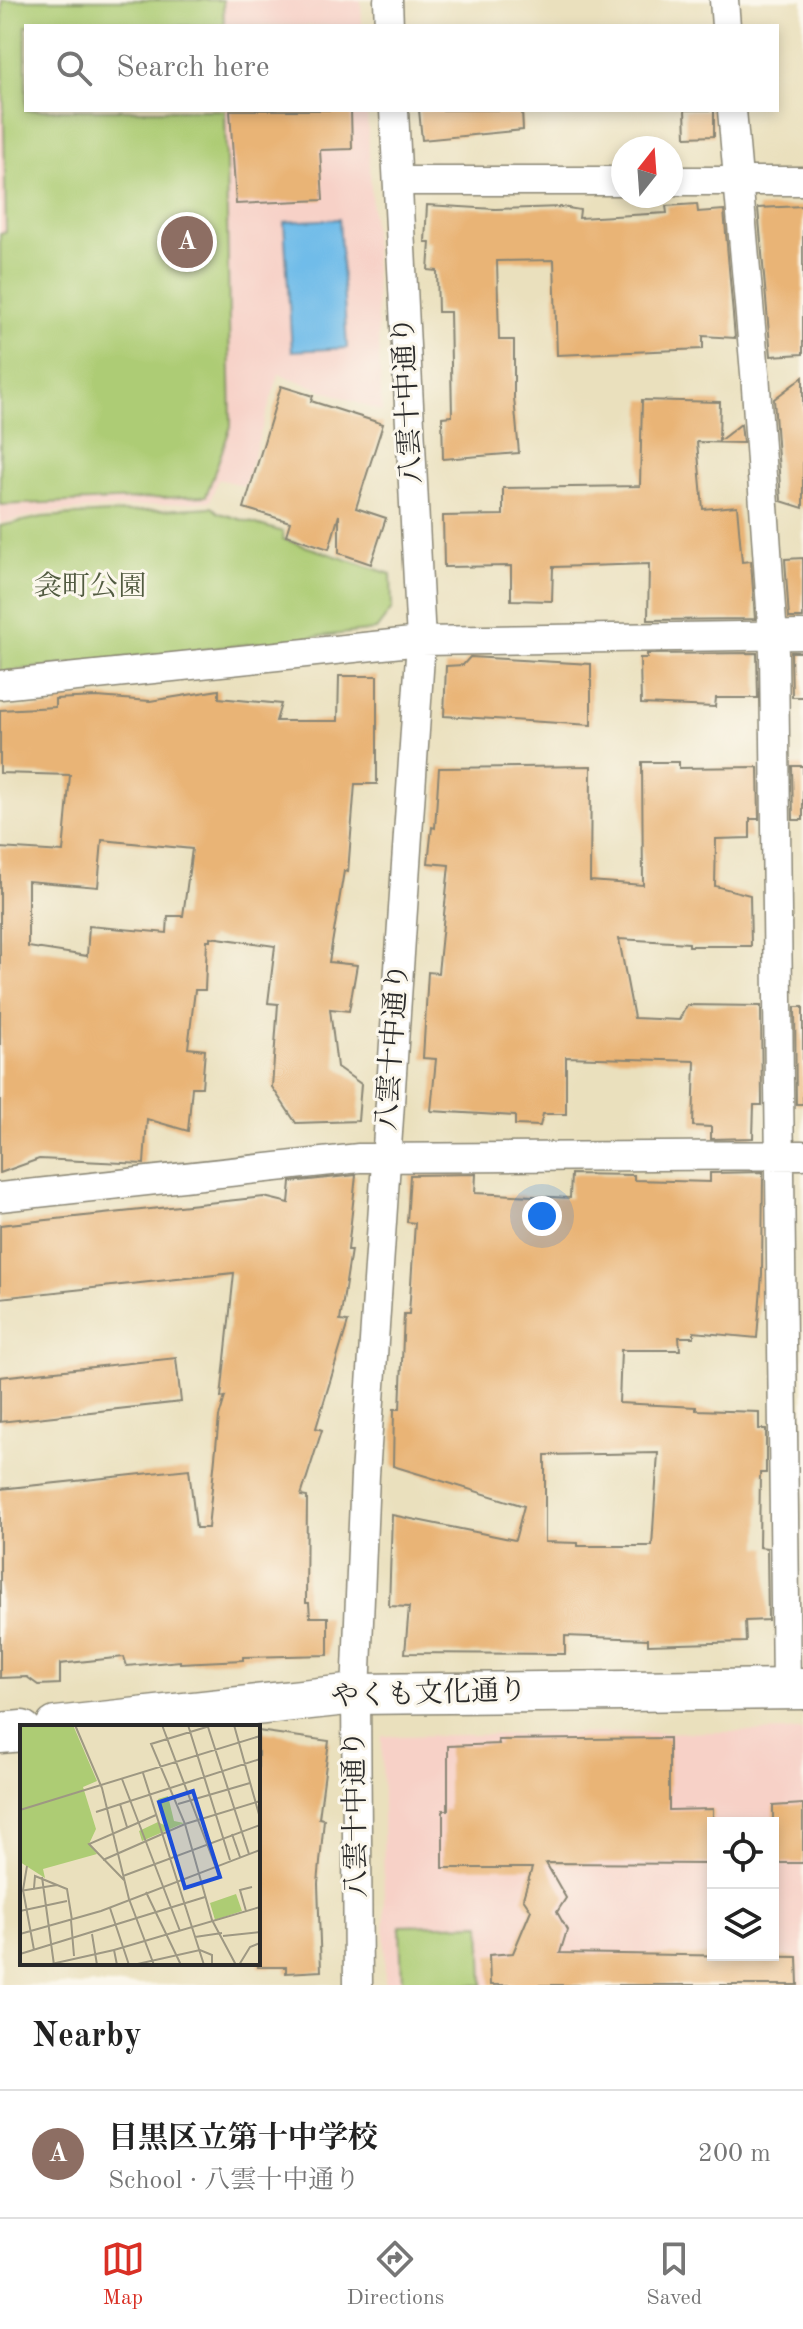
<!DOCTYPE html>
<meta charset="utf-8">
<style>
:root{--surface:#fff;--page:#f2f2f2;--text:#222;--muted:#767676;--line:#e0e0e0;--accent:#d93025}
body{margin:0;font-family:"Old Standard TT","Noto Serif JP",serif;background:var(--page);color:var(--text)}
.controls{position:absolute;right:24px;bottom:24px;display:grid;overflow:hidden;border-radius:0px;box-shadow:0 4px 12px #0003}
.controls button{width:72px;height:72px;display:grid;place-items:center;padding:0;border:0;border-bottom:2px solid var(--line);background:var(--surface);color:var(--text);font:40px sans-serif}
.compass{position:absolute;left:611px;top:136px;width:72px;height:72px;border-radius:50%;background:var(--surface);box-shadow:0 4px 12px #0003;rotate:17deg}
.you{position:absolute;left:542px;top:1216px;width:28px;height:28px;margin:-20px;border:6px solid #fff;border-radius:50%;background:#1a73e8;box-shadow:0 0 0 12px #1a73e833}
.badge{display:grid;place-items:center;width:52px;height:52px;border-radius:50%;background:var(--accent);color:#fff;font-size:26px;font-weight:700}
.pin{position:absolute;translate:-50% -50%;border:4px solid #fff;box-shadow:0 2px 8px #0006}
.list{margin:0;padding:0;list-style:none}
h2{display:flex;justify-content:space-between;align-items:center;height:104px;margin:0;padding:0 32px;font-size:34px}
h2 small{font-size:26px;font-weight:400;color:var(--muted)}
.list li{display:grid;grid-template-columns:52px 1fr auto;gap:24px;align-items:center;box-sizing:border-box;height:128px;padding:0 32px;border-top:2px solid var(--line)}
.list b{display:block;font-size:30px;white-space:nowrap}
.list p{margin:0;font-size:26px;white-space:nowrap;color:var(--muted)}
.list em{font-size:26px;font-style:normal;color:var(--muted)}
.icon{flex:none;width:44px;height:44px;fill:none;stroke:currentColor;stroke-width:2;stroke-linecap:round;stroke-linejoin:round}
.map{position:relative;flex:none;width:803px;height:1985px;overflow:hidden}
.search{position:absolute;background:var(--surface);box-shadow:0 4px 12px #0003;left:24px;right:24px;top:24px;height:88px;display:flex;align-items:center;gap:20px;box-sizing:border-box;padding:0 28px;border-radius:0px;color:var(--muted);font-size:30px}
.sheet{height:232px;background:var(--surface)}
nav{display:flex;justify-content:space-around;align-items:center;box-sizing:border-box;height:112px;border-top:2px solid var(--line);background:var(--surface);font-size:22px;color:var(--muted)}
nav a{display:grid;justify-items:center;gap:4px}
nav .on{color:var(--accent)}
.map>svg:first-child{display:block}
.built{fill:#f7d1c7;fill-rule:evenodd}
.green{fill:#adcc74;stroke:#6c7c50;stroke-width:2}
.water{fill:#6fbce9;stroke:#4d748a;stroke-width:2}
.building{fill:#e9b476;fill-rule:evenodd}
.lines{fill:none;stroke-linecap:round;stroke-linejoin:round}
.street-casing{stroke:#8a8674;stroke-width:31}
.secondary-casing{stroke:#8a8674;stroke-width:43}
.street{stroke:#fff;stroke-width:28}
.secondary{stroke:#fff;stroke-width:40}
.labels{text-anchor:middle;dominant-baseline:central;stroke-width:6;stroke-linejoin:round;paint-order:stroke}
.street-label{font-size:28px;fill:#2b2b2b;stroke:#fbf7ec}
.park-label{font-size:28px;fill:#525b41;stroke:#fbf7ec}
.inset-road{fill:none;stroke:#9e9883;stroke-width:2}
.view{fill:#1d4ed8;fill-opacity:0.15;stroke:#1d4ed8;stroke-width:4}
.inset-edge{fill:none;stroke:#2b2b2b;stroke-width:4}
</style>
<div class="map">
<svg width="803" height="1985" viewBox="0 0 803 1985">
<rect width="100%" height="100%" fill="#fbf7ec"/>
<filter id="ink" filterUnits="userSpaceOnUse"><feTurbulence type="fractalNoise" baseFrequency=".0125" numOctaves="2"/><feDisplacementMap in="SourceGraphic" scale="16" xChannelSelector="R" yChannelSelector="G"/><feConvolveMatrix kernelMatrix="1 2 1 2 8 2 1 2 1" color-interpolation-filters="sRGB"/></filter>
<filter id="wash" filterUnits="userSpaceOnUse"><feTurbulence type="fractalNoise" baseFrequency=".006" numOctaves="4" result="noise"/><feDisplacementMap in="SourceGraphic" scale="32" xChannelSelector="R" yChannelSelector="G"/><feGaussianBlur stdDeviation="1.8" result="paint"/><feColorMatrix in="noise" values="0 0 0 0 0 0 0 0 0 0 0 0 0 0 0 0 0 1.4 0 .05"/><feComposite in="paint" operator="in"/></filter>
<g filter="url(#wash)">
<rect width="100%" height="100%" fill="#eae0bd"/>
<!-- built -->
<path class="built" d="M 0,0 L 361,0 L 362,26 L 26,26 L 26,110 L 367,110 L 382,412 L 279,374 L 244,486 L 218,479 L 210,501 L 44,513 L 0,523 Z
M 803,1731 L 803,1985 L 385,1985 L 382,1736 ZM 713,1823 L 773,1823 L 773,1955 L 713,1955 Z"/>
<!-- green -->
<path class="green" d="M 2,0 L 223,0 L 224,26 L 26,26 L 26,110 L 225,110 L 231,426 L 206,496 L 0,505 L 0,233 L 6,232 Z
M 212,507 L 219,513 L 283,532 L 283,539 L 391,574 L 392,609 L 376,630 L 0,672 L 0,526 L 43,517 Z
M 481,1924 L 483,1985 L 402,1985 L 400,1926 Z"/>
<!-- water -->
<path class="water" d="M 339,219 L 347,348 L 292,351 L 284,222 Z"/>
<g id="blocks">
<!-- building -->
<path class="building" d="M 230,110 L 351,110 L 352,149 L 320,150 L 323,200 L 236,204 Z
M 419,110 L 522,110 L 523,130 L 422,140 Z
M 685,110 L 714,110 L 714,136 L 686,137 Z
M 697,204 L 698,212 L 724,210 L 735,338 L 703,336 L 703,349 L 557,355 L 554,260 L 497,261 L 499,340 L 514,340 L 514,398 L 519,453 L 443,459 L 442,417 L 452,416 L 450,312 L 438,312 L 437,271 L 428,270 L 430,242 L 425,242 L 427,205 L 495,209 L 562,207 L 580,210 L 579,218 L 667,213 L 666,206 Z
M 803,206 L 803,354 L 771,356 L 758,208 Z
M 803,377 L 803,508 L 781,501 L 774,399 Z
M 281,386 L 313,396 L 311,401 L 383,424 L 356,508 L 386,518 L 371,564 L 339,553 L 339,515 L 329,549 L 286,535 L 290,522 L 244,508 Z
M 642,400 L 720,402 L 719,441 L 741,424 L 743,443 L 697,442 L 703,509 L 737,506 L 742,562 L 751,561 L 755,619 L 648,620 L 649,564 L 553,567 L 552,601 L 511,600 L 511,566 L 444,567 L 443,516 L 503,515 L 503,488 L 640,486 Z
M 803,558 L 803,618 L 789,618 L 785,559 Z
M 791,652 L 803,652 L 803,697 L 792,697 Z
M 757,653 L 758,698 L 716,698 L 715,707 L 641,704 L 640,658 L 647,658 L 647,654 Z
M 470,657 L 591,664 L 591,725 L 444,716 L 446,666 L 463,665 Z
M 339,676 L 377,676 L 377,784 L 355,784 L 348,872 L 344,871 L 329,962 L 357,965 L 349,1011 L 330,1009 L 337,1067 L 361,1084 L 358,1121 L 296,1123 L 272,1087 L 278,1004 L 268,1003 L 275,946 L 210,937 L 210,940 L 207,940 L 205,990 L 195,990 L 188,1048 L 205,1050 L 202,1087 L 192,1087 L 188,1131 L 147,1119 L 144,1164 L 39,1159 L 0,1173 L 0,848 L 63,852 L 70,775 L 0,773 L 0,710 L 55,707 L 55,699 L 97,697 L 150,701 L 219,690 L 219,698 L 281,704 L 276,721 L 338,721 ZM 102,840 L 192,849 L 183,916 L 168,916 L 167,933 L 89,926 L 87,956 L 28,947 L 28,881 L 98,887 Z
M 642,762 L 679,762 L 679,768 L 758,767 L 759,819 L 750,819 L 750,838 L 716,839 L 715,886 L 750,895 L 751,946 L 689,946 L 689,943 L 619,939 L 634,1018 L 679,1020 L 687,1005 L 761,1006 L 762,1105 L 754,1105 L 753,1138 L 711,1139 L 711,1127 L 693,1126 L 695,1061 L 566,1057 L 566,1114 L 543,1114 L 540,1126 L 515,1125 L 515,1116 L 431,1111 L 436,1059 L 423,1058 L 428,972 L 438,973 L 449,865 L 428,863 L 432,827 L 435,828 L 439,768 L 591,766 L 590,881 L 643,885 Z
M 792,766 L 803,766 L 803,820 L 793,820 Z
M 795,1007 L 803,1007 L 803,1104 L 796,1104 Z
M 763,1172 L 762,1274 L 757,1338 L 694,1332 L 694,1337 L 679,1337 L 680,1350 L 621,1350 L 619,1403 L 696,1407 L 696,1410 L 759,1412 L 759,1429 L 766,1429 L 766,1473 L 760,1473 L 759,1547 L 767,1548 L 768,1620 L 745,1621 L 746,1642 L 648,1645 L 648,1639 L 565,1636 L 565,1654 L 405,1653 L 409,1607 L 389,1606 L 392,1515 L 515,1540 L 524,1506 L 393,1466 L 394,1409 L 400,1409 L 404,1314 L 409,1314 L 415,1223 L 407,1222 L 410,1175 L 476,1174 L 475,1193 L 570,1198 L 571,1174 L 634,1175 L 634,1180 L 710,1182 L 710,1173 ZM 658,1453 L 652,1546 L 578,1546 L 578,1543 L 545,1542 L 545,1455 Z
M 356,1175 L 348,1250 L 351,1250 L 340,1321 L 348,1322 L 316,1428 L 322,1430 L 301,1496 L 307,1497 L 306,1603 L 309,1603 L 310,1617 L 328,1617 L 328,1655 L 243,1657 L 243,1660 L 180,1663 L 180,1661 L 127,1666 L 124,1657 L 60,1664 L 60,1684 L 38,1685 L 27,1677 L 0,1678 L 0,1489 L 189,1469 L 196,1528 L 208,1528 L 219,1417 L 225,1397 L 221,1398 L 234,1273 L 0,1298 L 0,1225 L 264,1197 L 289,1203 L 291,1182 Z
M 176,1358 L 181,1402 L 0,1422 L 0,1377 Z
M 258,1731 L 329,1741 L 319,1818 L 324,1819 L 318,1884 L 321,1971 L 286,1973 L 286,1967 L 258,1967 Z
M 669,1738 L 669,1810 L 713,1809 L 713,1864 L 546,1863 L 566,1898 L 557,1912 L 567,1930 L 560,1953 L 797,1957 L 798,1985 L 490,1985 L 489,1955 L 513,1953 L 531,1910 L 523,1898 L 532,1868 L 443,1868 L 443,1810 L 448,1810 L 448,1746 L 499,1744 L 498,1740 Z
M 803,1804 L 803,1863 L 773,1863 L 773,1806 Z"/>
</g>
</g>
<g filter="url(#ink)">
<use href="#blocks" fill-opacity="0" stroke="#8a8674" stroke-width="2"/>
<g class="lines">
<defs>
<path id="street" d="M 388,0 L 389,26
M 724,0 L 726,26
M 732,110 L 755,373 L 774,653 L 786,1689
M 398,181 L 623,181
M 671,181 L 803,181
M 0,685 L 421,641 L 803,635
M 0,1197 L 359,1158 L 803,1155
M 358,1985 L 356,1694 L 365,1475 L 421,641 L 394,110"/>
<path id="secondary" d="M 56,1727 L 356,1694 L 803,1689
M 0,1733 L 22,1731"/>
</defs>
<!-- street casing -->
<use href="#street" class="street-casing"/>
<!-- secondary casing -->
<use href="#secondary" class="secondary-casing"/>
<!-- street -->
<use href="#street" class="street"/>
<!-- secondary -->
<use href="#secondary" class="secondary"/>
</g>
</g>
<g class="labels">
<!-- street labels -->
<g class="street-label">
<text transform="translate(409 400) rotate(-93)">八雲十中通り</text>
<text transform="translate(394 1047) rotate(-86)">八雲十中通り</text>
<text transform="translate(429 1695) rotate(-2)">やくも文化通り</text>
<text transform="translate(357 1814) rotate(-91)">八雲十中通り</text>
</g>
<!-- park labels -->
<g class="park-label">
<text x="90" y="588">衾町公園</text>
</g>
</g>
<!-- overview -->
<g transform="translate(20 1725)">
<rect width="240" height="240" fill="#eae0bd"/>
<path d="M 0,0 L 53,0 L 77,56 L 63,62 L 76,104 L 69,119 L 77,129 L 23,144 L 25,153 L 0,137 ZM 148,71 L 154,96 L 164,98 L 122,116 L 119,106 L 138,97 L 144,100 L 138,74 ZM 216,169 L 222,186 L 195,195 L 190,178 Z" fill="#adcc74"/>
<path class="inset-road" d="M 55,0 L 82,63 L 109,174 L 134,240M 142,0 L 195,140M 168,0 L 210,135M 193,0 L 131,19 L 165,99 L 192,195 L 216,240M 214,0 L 240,93M 188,2 L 229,129M 123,48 L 184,240M 102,54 L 160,206M 100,79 L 107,102M 158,79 L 230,58M 0,85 L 240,11M 76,87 L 240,34M 212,109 L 220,132M 83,135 L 165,99 L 240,76M 7,141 L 3,165 L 14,225M 103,151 L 240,100M 22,152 L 34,240M 104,155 L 69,119 L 136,90M 14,163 L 15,151 L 47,164 L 52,195M 0,166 L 37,160M 126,167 L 161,240M 90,183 L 109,240M 0,186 L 47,176M 226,186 L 220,165 L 232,162M 51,195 L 54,231M 0,209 L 81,186 L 240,125M 72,209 L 77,240M 203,211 L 240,207M 175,212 L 202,208M 0,229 L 185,172M 27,240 L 94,225M 97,240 L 94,225 L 240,182M 113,240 L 180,225 L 192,230 L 192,240M 219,240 L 230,222 L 240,218"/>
<path class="view" d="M 173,66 L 200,152 L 165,163 L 139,77 Z"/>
<rect width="240" height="240" class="inset-edge"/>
</g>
</svg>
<div class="controls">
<button><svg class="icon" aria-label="locate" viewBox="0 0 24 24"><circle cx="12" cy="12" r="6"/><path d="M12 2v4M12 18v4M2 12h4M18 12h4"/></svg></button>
<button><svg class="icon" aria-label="layers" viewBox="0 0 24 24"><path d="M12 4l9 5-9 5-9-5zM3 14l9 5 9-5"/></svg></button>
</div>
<svg class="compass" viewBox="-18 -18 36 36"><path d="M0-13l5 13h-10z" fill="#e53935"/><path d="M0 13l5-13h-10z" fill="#767676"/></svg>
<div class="you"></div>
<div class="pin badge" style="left:187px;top:242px;background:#8d6e63">A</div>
<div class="search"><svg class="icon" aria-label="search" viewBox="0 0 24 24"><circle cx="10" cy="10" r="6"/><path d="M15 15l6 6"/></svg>Search here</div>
</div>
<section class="sheet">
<h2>Nearby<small></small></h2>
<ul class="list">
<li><span class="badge" style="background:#8d6e63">A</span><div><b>目黒区立第十中学校</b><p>School · 八雲十中通り</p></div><em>200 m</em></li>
</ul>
</section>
<nav>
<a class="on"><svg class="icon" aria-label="map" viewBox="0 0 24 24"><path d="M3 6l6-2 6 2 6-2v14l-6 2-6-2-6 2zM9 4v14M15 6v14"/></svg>Map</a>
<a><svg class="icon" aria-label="directions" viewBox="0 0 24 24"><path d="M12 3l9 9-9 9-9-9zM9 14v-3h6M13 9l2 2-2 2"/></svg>Directions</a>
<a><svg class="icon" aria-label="saved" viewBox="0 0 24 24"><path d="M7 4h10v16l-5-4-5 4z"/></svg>Saved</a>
</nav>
